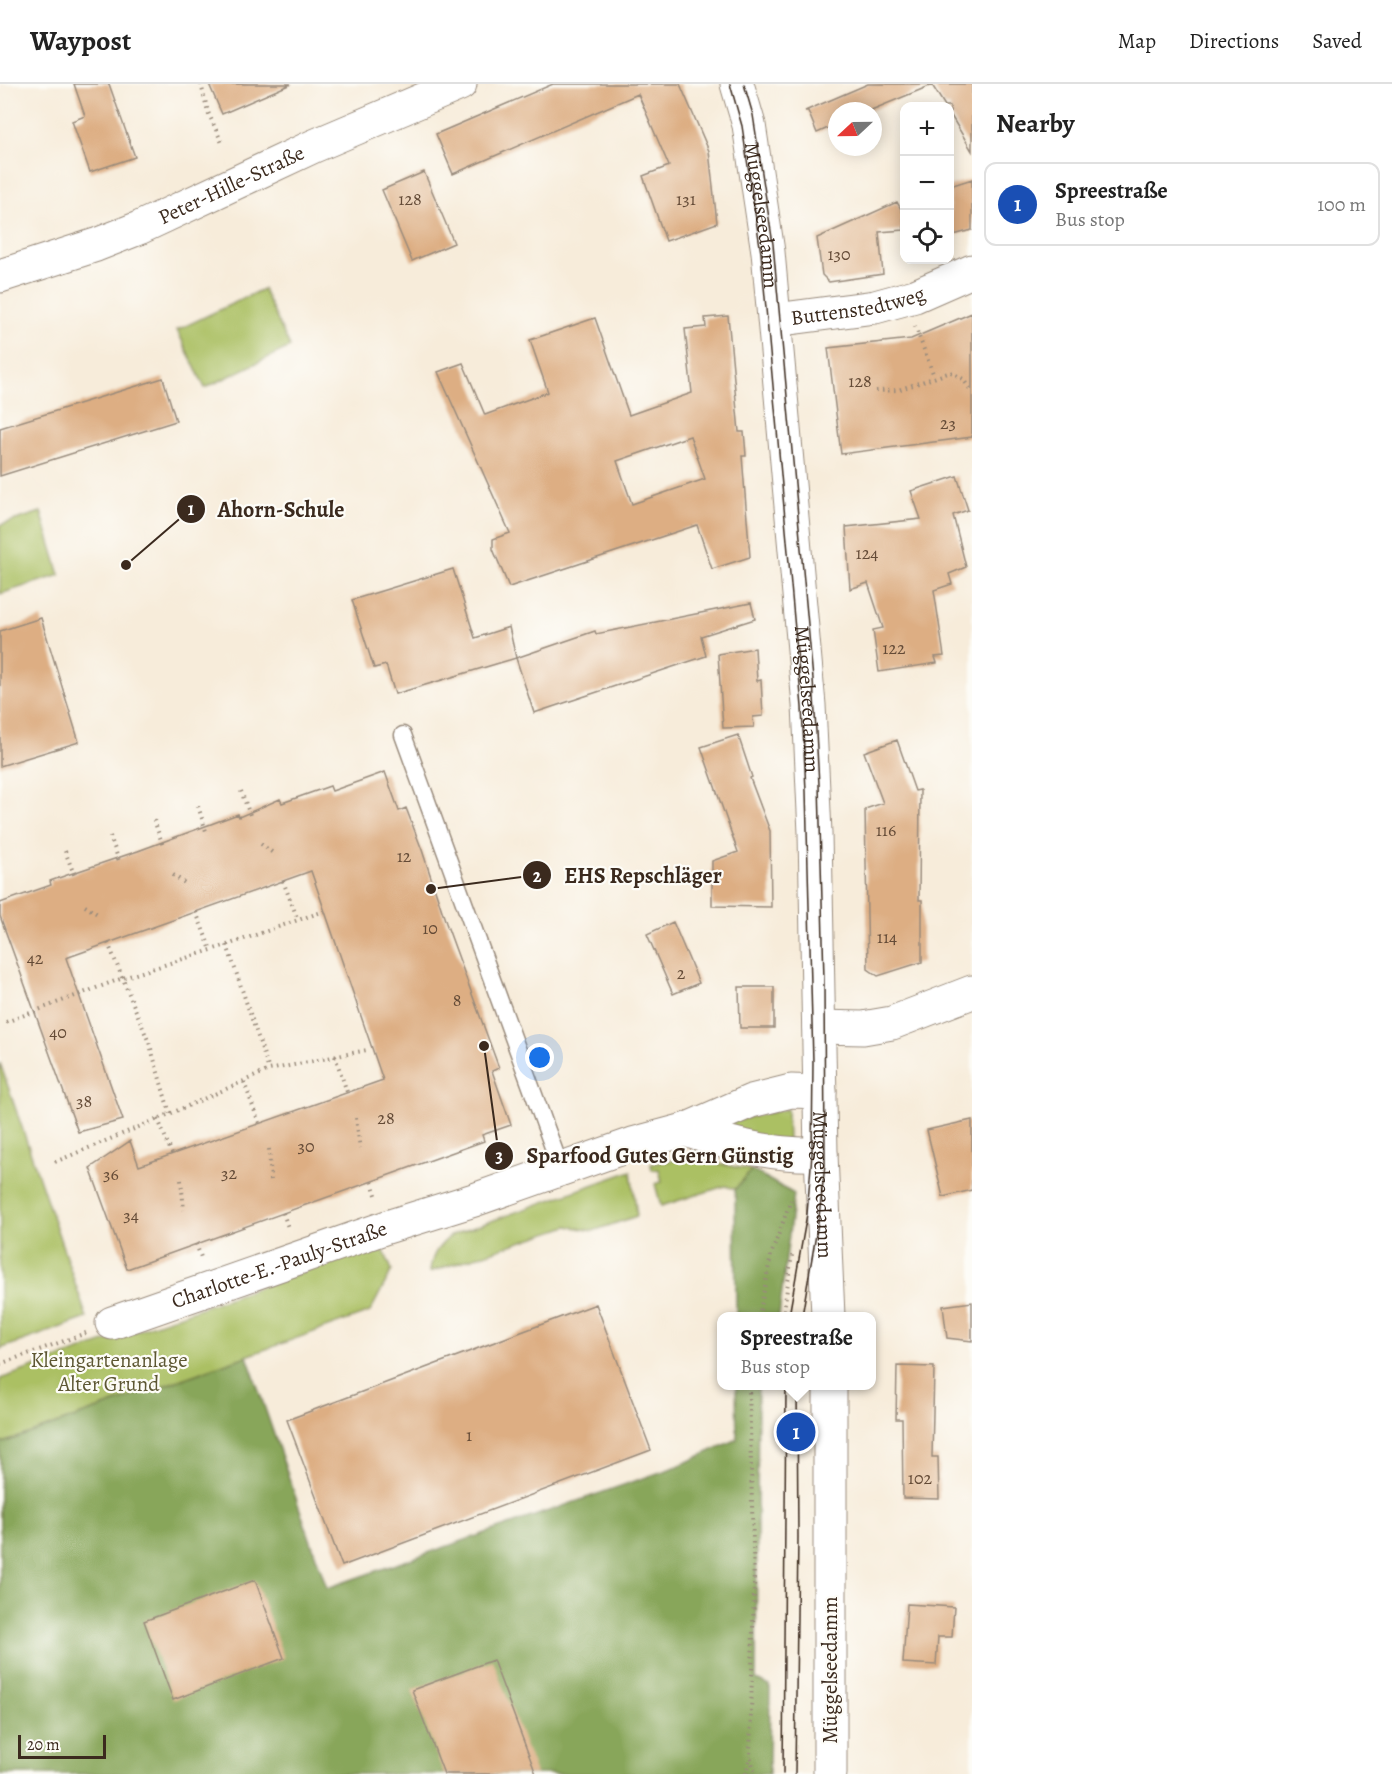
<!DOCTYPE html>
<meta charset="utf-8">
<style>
:root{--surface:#fff;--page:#f2f2f2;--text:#222;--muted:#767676;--line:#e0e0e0;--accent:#b5179e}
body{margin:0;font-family:Alegreya,serif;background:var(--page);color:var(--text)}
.controls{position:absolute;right:18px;top:18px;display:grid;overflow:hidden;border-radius:12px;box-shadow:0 3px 15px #0003}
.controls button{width:54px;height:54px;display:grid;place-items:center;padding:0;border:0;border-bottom:2px solid var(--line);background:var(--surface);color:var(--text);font:30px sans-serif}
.compass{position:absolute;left:828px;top:18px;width:54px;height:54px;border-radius:50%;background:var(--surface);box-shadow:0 3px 15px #0003;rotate:248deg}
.scale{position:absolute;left:18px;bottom:15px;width:88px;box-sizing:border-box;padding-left:6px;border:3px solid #3b2a1e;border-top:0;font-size:16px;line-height:21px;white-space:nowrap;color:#3b2a1e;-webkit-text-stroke:4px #fdfcf7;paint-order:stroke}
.you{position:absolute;left:540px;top:974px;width:21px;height:21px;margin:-15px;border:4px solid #fff;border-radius:50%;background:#1a73e8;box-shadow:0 0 0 9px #1a73e833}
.badge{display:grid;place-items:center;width:39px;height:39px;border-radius:50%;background:var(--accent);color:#fff;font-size:20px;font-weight:700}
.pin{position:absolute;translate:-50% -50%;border:3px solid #fff;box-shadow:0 2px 6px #0006}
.popup{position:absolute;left:717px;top:1228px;width:159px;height:78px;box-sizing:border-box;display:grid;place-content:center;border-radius:12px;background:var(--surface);filter:drop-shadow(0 2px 4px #0005);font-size:20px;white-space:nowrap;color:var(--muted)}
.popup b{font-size:22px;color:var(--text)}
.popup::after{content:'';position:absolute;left:50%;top:100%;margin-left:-12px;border:12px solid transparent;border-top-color:var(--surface)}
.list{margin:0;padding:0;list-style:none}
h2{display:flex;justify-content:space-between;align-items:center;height:78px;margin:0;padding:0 24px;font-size:26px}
h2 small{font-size:20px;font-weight:400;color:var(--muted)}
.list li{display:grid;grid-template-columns:39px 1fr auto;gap:18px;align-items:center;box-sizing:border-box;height:84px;margin:0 12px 12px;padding:0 12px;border:2px solid var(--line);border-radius:12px}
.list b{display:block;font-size:22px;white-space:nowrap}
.list p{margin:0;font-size:20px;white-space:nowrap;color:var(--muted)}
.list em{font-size:20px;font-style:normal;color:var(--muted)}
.icon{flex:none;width:33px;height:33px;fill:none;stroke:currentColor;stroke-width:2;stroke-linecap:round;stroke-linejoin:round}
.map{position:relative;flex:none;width:972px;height:1690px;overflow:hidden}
header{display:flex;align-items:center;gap:36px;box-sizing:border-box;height:84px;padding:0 30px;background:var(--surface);border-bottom:2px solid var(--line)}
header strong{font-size:28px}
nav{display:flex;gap:33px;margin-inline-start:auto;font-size:21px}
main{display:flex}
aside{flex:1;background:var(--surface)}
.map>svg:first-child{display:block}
.green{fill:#abc064;stroke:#737541;stroke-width:1.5}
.forest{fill:#88a65a;stroke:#62683c;stroke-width:1.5}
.building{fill:#ddae83;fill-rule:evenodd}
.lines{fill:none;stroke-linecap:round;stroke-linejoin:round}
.lane-casing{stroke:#998b7c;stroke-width:19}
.street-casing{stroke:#998b7c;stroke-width:35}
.secondary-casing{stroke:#998b7c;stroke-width:35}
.path{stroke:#998b7c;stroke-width:4;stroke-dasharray:1.5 4.5;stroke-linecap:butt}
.lane{stroke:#fff;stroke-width:16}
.street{stroke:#fff;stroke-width:33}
.secondary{stroke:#fff;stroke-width:33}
.tram{stroke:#3b2a1e;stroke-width:1.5}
.labels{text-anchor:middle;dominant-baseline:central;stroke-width:4.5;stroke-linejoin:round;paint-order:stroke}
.number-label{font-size:18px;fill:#644b37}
.street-label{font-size:21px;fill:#3b2a1e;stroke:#fdfcf7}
.park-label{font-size:21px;fill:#5d5733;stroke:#fdfcf7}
.leader{fill:none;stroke:#3b2a1e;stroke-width:2}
.callout-dot{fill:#3b2a1e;stroke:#fdfcf7;stroke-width:2}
.mark-label{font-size:18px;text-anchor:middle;font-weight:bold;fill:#fff}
.callout-label{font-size:22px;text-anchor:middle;font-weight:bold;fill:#3b2a1e;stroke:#fdfcf7;stroke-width:4.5;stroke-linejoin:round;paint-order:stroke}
</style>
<header>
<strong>Waypost</strong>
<nav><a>Map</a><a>Directions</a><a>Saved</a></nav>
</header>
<main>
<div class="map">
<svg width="972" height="1690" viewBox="0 0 972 1690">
<rect width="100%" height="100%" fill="#fdfcf7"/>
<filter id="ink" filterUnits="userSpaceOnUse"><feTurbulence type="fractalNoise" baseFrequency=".0167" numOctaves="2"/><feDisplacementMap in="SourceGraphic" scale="12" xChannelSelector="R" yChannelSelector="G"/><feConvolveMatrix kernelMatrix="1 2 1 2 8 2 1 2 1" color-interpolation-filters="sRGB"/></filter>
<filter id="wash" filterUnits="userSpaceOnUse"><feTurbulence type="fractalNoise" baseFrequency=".008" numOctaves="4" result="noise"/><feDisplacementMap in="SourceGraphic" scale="24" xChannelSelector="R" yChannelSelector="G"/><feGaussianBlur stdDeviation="1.35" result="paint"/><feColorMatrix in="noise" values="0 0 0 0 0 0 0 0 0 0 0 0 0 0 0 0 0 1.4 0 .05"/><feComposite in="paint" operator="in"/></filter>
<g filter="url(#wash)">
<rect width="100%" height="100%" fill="#f7ecda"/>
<!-- green -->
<path class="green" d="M 263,205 L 290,263 L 205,304 L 177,246 Z
M 41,428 L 60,491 L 0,510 L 0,441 Z
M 0,979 L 87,1234 L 0,1265 Z
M 787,1025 L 788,1057 L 777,1060 L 722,1039 Z
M 673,1076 L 703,1077 L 752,1086 L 735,1105 L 725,1102 L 661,1122 L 655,1100 L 662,1098 L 659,1085 L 652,1086 L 651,1080 Z
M 631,1087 L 637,1132 L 593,1147 L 568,1142 L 430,1188 C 431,1171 439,1161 452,1151 Z
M 381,1160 L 392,1186 L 370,1228 L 0,1360 L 0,1295 Z"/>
<!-- forest -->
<path class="forest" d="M 752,1086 L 794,1110 L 779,1232 L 736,1232 L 735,1105 Z
M 247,1272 L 327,1504 L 678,1382 L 737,1355 L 736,1302 L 758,1302 L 756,1596 L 770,1602 L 769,1690 L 0,1690 L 0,1360 Z"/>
<g id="blocks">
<!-- building -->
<path class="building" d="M 74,0 L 109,0 L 135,73 L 90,88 L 72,37 L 85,32 Z
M 209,0 L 291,0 L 222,30 Z
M 553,0 L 680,0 L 709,67 L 717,139 L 666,157 L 643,92 L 669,82 L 638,10 L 453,90 L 436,50 Z
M 868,0 L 972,0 L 972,67 L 950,30 L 950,22 L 945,22 L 932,1 L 869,27 L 837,27 L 837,40 L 817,49 L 808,27 L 805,27 Z
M 424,88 L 454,159 L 412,177 L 382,106 Z
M 972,95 L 972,146 L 950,152 L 950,102 Z
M 897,118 L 903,129 L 904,146 L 879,148 L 883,190 L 829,198 L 822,191 L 817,154 Z
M 972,229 L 972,353 L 841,370 L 828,264 L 911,255 Z
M 728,232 L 739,348 L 744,348 L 745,359 L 746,372 L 742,372 L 750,473 L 712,485 L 697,441 L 509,503 L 493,465 L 493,455 L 510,449 L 438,288 L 463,279 L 485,331 L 548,308 L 530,256 L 595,234 L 629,331 L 692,309 L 685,245 L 706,243 L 705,234 ZM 690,352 L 705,395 L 632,420 L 617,377 Z
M 163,294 L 176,337 L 0,392 L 0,344 Z
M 957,392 L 968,426 L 953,431 L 966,483 L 949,490 L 952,500 L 934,506 L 944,572 L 935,573 L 937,579 L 879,588 L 873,546 L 883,544 L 868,499 L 850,505 L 846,443 L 921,435 L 911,407 Z
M 453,485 L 475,554 L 509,543 L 516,574 L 395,610 L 386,581 L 374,584 L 352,516 Z
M 751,519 L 755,535 L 701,552 L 706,572 L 534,629 L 516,574 L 595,547 L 596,550 Z
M 41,534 L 79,658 L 0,682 L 0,547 Z
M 755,564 L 757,597 L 761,596 L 763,632 L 753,633 L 754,643 L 723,644 L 718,570 Z
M 738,651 L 752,693 L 750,694 L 770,747 L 771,823 L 712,822 L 712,777 L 738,768 L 701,663 Z
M 897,656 L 915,707 L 920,706 L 919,816 L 922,816 L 922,878 L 878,892 L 868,885 L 865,725 L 883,719 L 864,668 Z
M 385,688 L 399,727 L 406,724 L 422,766 L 446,839 L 499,984 L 492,987 L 511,1041 L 482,1051 L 484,1057 L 127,1185 L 90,1084 L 130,1057 L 139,1082 L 383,996 L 311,787 L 66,874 L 123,1036 L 78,1048 L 0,832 L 0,819 L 51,801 L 50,797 L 70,790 L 138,767 L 238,730 L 239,733 L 280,715 L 282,719 L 330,702 L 332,707 Z
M 673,838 L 699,899 L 673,910 L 647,850 Z
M 739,903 L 774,903 L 774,944 L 740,944 Z
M 972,1036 L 972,1106 L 943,1113 L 927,1046 Z
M 972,1218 L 972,1257 L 947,1254 L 943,1222 Z
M 596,1220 L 651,1366 L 342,1482 L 287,1336 Z
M 897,1282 L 934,1283 L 932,1373 L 938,1373 L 939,1415 L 903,1414 L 902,1335 L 896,1335 Z
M 255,1496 L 284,1574 L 173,1616 L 144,1537 Z
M 907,1520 L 954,1523 L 952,1553 L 938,1553 L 936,1581 L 903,1579 Z
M 493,1576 L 536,1690 L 444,1690 L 412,1606 Z"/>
</g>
</g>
<g filter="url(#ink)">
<use href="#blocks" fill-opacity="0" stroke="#998b7c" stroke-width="1.5"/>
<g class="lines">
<defs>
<path id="lane" d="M 403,651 L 561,1085"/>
<g id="street">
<path id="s1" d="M 0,192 L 96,161 L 139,144 L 314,62 L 460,0"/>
<path id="s2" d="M 775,236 L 875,223 L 915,212 L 972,187"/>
<path d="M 819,943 L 863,944 L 892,939 L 972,908"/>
<path d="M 685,1046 C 729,1060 774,1072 821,1070"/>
<path id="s3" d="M 112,1239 L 387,1143 L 474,1116 L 633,1060 L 685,1046 L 751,1017 L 791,1007 L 820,1008"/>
</g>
<g id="secondary">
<path id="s4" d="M 737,0 L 749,41 L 768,168 L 809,621 L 815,749 L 821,1070 L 828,1232"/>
<path d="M 830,1690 L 830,1302"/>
</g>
</defs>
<!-- lane casing -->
<use href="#lane" class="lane-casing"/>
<!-- street casing -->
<use href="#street" class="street-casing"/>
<!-- secondary casing -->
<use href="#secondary" class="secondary-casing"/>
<!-- path -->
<path class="path" d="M 201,0 L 208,28 L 222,59
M 915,242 L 934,292
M 876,307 L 898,306 L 951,288 L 963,295 L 972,308
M 241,707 L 250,731
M 198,722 L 206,747
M 154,736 L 163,762
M 110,752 L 119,777
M 261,760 L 273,769
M 65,767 L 75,793
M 173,791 L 186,800
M 283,797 L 298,836
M 85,822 L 99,831
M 196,828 L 211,866
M 108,859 L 150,961 L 170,1030
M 227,861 L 269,986
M 6,938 L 123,894 L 227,861 L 324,827
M 335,972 L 347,1008
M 244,998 L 259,1039
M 356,1034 L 360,1064
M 158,1035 L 172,1070
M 269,1065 L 271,1096
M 55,1078 L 158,1035 L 269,986 L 367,966
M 181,1096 L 184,1126
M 372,1098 L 377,1114
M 283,1129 L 289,1146
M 196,1160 L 202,1176
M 759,1232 L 771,1171 L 791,1116
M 783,1232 L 792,1171
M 0,1280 L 86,1249
M 749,1302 L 754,1502 L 750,1671 L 755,1690
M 746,1690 L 750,1672"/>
<!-- lane -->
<use href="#lane" class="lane"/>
<!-- street -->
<use href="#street" class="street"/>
<!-- secondary -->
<use href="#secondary" class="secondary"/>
<!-- tram -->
<path class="tram" d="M 730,0 L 742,42 L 761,169 L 802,623 L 806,707 L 813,978 L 812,1070 L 807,1130 L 789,1232
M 744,0 L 753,31 L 773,160 L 813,595 L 819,700 L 824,896 L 825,1081 L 819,1133 L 802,1232
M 783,1690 L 786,1302
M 795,1690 L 798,1453 L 797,1302"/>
</g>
</g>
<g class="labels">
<!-- number labels -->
<g class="number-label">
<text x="410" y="115">128</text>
<text x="686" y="115">131</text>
<text x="839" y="170">130</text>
<text x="860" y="297">128</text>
<text x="948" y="339">23</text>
<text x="867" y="469">124</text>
<text x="894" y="564">122</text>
<text x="886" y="746">116</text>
<text x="404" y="772">12</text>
<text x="430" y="844">10</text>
<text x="887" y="853">114</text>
<text x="35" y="874">42</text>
<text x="681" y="889">2</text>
<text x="457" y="916">8</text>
<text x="58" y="948">40</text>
<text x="84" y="1017">38</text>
<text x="386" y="1034">28</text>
<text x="306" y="1062">30</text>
<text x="229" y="1089">32</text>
<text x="111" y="1090">36</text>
<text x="131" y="1131">34</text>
<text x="469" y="1351">1</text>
<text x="920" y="1394">102</text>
</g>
<!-- street labels -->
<g class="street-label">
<text stroke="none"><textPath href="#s1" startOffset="249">Peter-Hille-Straße</textPath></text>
<text stroke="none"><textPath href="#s4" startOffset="134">Müggelseedamm</textPath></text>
<text stroke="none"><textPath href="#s2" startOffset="84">Buttenstedtweg</textPath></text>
<text stroke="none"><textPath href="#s4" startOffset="620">Müggelseedamm</textPath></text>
<text stroke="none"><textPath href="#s4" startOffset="1106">Müggelseedamm</textPath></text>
<text stroke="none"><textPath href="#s3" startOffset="177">Charlotte-E.-Pauly-Straße</textPath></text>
<text transform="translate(830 1586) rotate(-90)">Müggelseedamm</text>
</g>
<!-- park labels -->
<g class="park-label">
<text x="109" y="1276">Kleingartenanlage<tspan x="109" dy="24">Alter Grund</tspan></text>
</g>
</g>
<!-- callouts -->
<path class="leader" d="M126 481L191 425M431 805L537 791M484 962L499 1072"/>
<g class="callout-dot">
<circle cx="126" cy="481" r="6"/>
<circle cx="431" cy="805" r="6"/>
<circle cx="484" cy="962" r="6"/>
<circle cx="191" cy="425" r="15"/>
<circle cx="537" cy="791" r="15"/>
<circle cx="499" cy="1072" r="15"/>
</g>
<g class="mark-label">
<text x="191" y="431">1</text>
<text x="537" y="798">2</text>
<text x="499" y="1078">3</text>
</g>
<g class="callout-label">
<text x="281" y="433">Ahorn-Schule</text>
<text x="643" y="799">EHS Repschläger</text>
<text x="660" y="1079">Sparfood Gutes Gern Günstig</text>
</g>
</svg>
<div class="controls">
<button>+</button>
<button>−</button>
<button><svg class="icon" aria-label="locate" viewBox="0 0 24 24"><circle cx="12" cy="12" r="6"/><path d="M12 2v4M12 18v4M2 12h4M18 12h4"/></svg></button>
</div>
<svg class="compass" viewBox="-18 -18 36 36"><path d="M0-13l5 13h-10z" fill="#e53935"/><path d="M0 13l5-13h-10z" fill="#767676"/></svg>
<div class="scale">20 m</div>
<div class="you"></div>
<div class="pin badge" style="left:796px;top:1348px;background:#1a4fb4">1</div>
<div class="popup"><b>Spreestraße</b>Bus stop</div>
</div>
<aside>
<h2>Nearby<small></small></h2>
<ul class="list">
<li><span class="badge" style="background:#1a4fb4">1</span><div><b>Spreestraße</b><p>Bus stop</p></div><em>100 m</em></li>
</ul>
</aside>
</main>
